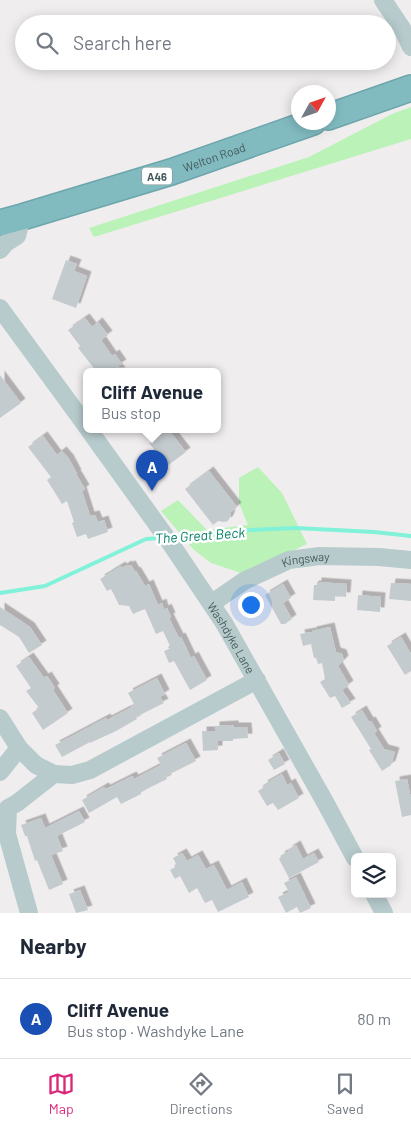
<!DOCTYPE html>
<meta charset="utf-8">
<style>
:root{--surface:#fff;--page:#f2f2f3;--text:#1f2937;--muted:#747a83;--line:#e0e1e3;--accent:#db2777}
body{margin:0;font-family:Barlow,sans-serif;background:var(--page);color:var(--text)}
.controls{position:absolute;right:15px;bottom:15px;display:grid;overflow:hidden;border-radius:8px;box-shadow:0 2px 12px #0003}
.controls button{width:45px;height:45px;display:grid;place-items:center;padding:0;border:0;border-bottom:1px solid var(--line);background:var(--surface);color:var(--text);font:25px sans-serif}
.compass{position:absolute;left:291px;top:85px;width:45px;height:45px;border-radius:50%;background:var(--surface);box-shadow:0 2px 12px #0003;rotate:50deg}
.you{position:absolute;left:250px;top:604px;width:18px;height:18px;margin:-12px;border:4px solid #fff;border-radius:50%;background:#1a73e8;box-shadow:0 0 0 8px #1a73e833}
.badge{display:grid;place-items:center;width:32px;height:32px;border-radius:50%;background:var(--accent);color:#fff;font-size:16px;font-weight:700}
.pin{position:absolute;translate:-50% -41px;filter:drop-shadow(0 1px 2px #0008)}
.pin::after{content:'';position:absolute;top:26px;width:18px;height:15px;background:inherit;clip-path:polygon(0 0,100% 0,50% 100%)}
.popup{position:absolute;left:83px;top:368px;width:138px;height:65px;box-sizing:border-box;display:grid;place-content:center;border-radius:8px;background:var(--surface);filter:drop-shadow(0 1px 4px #0005);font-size:16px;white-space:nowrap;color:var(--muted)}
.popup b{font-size:19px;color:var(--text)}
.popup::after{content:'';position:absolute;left:50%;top:100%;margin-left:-10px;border:10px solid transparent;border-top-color:var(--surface)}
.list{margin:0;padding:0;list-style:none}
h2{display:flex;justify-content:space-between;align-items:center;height:65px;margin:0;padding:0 20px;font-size:21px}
h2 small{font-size:16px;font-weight:400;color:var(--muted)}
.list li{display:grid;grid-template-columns:32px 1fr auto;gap:15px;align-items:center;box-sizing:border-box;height:80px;padding:0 20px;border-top:1px solid var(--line)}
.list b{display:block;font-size:19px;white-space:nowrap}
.list p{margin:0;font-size:16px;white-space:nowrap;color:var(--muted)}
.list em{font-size:16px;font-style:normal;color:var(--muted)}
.icon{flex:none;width:28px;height:28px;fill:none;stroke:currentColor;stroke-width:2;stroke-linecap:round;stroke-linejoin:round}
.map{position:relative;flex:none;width:411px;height:913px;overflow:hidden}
.search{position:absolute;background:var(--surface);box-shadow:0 2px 12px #0003;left:15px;right:15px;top:15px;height:55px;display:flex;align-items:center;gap:12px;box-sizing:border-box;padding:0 18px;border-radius:28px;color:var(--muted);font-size:19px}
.sheet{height:145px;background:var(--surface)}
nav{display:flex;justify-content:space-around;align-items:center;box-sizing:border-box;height:70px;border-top:1px solid var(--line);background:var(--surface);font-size:14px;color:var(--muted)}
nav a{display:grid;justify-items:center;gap:2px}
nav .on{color:var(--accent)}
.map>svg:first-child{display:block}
.green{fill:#baf2b8}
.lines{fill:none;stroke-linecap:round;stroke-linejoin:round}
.stream{stroke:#81f2d9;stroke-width:4}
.building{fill:#c4cbce;filter:url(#shadow)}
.highway-casing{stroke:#6ca6ac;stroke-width:28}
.minor{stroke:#b7cbcc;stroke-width:18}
.highway{stroke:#81bbc0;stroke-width:25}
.labels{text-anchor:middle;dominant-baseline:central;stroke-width:5;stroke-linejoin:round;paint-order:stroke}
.shield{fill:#fff;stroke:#7c8c8d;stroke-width:1}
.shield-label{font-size:11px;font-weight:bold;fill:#445b5c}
.street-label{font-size:12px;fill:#445b5c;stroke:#fff}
.water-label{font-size:14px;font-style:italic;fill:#068166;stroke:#fff}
</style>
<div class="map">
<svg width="411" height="913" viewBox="0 0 411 913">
<defs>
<filter id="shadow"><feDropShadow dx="4.5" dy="-4.5" stdDeviation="0" flood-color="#0004"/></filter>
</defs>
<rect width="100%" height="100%" fill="#f0edee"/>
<!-- green -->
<path class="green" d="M 411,107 L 411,139 L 94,237 L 89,228 L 309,157 L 392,114 Z
M 258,467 L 282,493 L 307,544 L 244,574 L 211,563 L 194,550 L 161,511 L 178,500 L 207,530 L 248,525 L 239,503 L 239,478 Z"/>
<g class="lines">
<!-- stream -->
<path class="stream" d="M 174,537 L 205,535 L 248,530 L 296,528 L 374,532 L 411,536
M 0,593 L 45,586 L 146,539 L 159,538"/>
</g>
<!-- building -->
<path class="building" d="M 66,260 L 77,264 L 74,271 L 87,276 L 76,308 L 52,299 Z
M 85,318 L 92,327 L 98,322 L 108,335 L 101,340 L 112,356 L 115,354 L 122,364 L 117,367 L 121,372 L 97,372 L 78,348 L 80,346 L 68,330 Z
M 0,375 L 21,403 L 0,418 Z
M 142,430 L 169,430 L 186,452 L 167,466 L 149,443 L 151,442 Z
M 43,436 L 57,455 L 62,451 L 69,459 L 77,474 L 76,474 L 85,489 L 82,491 L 90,516 L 95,515 L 98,522 L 104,520 L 108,532 L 88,539 L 86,534 L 77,537 L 72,523 L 74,522 L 67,501 L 62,504 L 47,480 L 51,477 L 28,447 Z
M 209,471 L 237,507 L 231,512 L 230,517 L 228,521 L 224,522 L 218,521 L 213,525 L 185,489 Z
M 127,565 L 128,566 L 131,565 L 135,572 L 136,571 L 145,586 L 149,584 L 158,605 L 162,603 L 164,610 L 167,608 L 171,617 L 169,618 L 179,638 L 181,637 L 191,658 L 194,656 L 207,680 L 190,690 L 174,661 L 169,663 L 164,651 L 171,648 L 163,631 L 156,634 L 145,609 L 133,614 L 129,606 L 119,605 L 111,589 L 107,591 L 100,579 L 121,566 L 122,568 Z
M 317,582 L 347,584 L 346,597 L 335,596 L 335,601 L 313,600 L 314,585 L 317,585 Z
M 391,583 L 411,584 L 411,601 L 389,599 Z
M 283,584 L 291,598 L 283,603 L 292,619 L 285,624 L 281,624 L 265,595 Z
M 358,595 L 381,597 L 380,612 L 357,610 Z
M 0,607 L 30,627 L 42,645 L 29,653 L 19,637 L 0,625 Z
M 330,627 L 336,652 L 342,654 L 344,660 L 338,666 L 349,685 L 342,690 L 351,703 L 342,708 L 335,696 L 330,698 L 320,682 L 325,679 L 322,663 L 318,664 L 316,658 L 314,658 L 311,644 L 303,646 L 300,634 L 311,632 L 312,633 L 312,631 Z
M 401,637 L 411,654 L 411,671 L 405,675 L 387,646 Z
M 29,657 L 44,678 L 47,676 L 55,688 L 53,690 L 68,713 L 43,730 L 32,713 L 39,708 L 26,691 L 31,688 L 16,666 Z
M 157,678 L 165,694 L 160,697 L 164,703 L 136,717 L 137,719 L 116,731 L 90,743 L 90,742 L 62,757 L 55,745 L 106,718 L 107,720 L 132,707 L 131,706 L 134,704 L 128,693 Z
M 362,710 L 369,722 L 371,721 L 377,731 L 374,733 L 384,749 L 395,752 L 391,765 L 382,771 L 369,750 L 371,749 L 351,717 Z
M 234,725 L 234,727 L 247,727 L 248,738 L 233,739 L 233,741 L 218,741 L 218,750 L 203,751 L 202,731 L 215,731 L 215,726 Z
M 186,743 L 196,761 L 166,776 L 167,779 L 141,792 L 141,794 L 121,804 L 117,797 L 89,813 L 82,800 L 104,787 L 106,789 L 132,776 L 134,779 L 161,765 L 157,758 Z
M 279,753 L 285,764 L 274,770 L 268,760 Z
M 282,774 L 287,785 L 291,783 L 299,798 L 278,810 L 273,803 L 267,806 L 258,791 L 264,787 L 263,785 Z
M 407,779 L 410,794 L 411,794 L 411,815 L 402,817 L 395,781 Z
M 79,811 L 85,822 L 57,836 L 63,851 L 51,855 L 63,884 L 49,890 L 37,860 L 35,861 L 27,836 L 25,836 L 21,825 L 41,818 L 45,828 Z
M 296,845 L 303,859 L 314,853 L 319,862 L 289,878 L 279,859 L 281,857 L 280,856 L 289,851 L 288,850 Z
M 182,853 L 187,861 L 198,855 L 206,869 L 214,865 L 227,890 L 242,882 L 249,897 L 218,912 L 212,900 L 205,903 L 197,888 L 189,893 L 180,876 L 175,879 L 170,870 L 177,866 L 173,858 Z
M 296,877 L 311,908 L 300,913 L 297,907 L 286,913 L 278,897 L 289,892 L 284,883 Z
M 80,890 L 88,910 L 76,913 L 69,894 Z"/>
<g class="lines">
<defs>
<g id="highway">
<path d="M 328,117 L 411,88"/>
<path id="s3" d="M 0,223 L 22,217 L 171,172 L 313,122"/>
</g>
</defs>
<!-- highway casing -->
<use href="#highway" class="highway-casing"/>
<!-- minor -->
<g class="minor">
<path d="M 383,0 L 403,30 L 411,47"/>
<path d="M 0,250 L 6,243 L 17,236 L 22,217"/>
<path d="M 0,308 L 87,427"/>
<path id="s1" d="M 89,430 L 171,544 L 224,623 L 325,802 L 355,858"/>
<path id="s2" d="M 212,603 L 244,581 L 289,560 L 320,556 L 379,557 L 411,560"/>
<path d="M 0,718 L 19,748"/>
<path d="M 0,772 L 19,748 L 36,765 L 54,774"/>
<path d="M 374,894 L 384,913"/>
<path d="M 29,913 L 7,834 L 8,808 L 17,803 L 54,774 L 72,775 L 90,770 L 257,680"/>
</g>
<!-- highway -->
<use href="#highway" class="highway"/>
</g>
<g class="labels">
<!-- shield labels -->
<rect class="shield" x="142" y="167.5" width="30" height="17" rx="4"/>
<g class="shield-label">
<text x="157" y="176">A46</text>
</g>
<!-- street labels -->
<g class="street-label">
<text stroke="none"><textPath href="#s3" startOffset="224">Welton Road</textPath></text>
<text stroke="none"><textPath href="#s2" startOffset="105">Kingsway</textPath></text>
<text stroke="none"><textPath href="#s1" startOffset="252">Washdyke Lane</textPath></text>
</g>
<!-- water labels -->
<g class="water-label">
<text transform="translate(200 535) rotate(-4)">The Great Beck</text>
</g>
</g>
</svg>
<div class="controls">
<button><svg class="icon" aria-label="layers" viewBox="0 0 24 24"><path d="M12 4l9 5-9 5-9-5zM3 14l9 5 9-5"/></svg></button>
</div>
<svg class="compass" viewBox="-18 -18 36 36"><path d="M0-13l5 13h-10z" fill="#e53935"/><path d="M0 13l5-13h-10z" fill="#747a83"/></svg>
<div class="you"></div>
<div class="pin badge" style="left:152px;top:491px;background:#1a4fb4">A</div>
<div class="popup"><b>Cliff Avenue</b>Bus stop</div>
<div class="search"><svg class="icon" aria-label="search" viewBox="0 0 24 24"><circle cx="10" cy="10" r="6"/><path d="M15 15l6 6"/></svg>Search here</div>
</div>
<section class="sheet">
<h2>Nearby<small></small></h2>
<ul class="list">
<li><span class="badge" style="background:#1a4fb4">A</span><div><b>Cliff Avenue</b><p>Bus stop · Washdyke Lane</p></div><em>80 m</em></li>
</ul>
</section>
<nav>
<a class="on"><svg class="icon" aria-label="map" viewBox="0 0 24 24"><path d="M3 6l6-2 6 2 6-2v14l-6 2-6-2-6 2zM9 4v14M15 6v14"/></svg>Map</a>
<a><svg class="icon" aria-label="directions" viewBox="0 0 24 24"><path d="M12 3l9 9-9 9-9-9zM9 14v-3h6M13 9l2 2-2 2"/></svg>Directions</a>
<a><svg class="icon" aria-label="saved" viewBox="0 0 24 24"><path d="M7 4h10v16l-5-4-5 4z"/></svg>Saved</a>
</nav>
